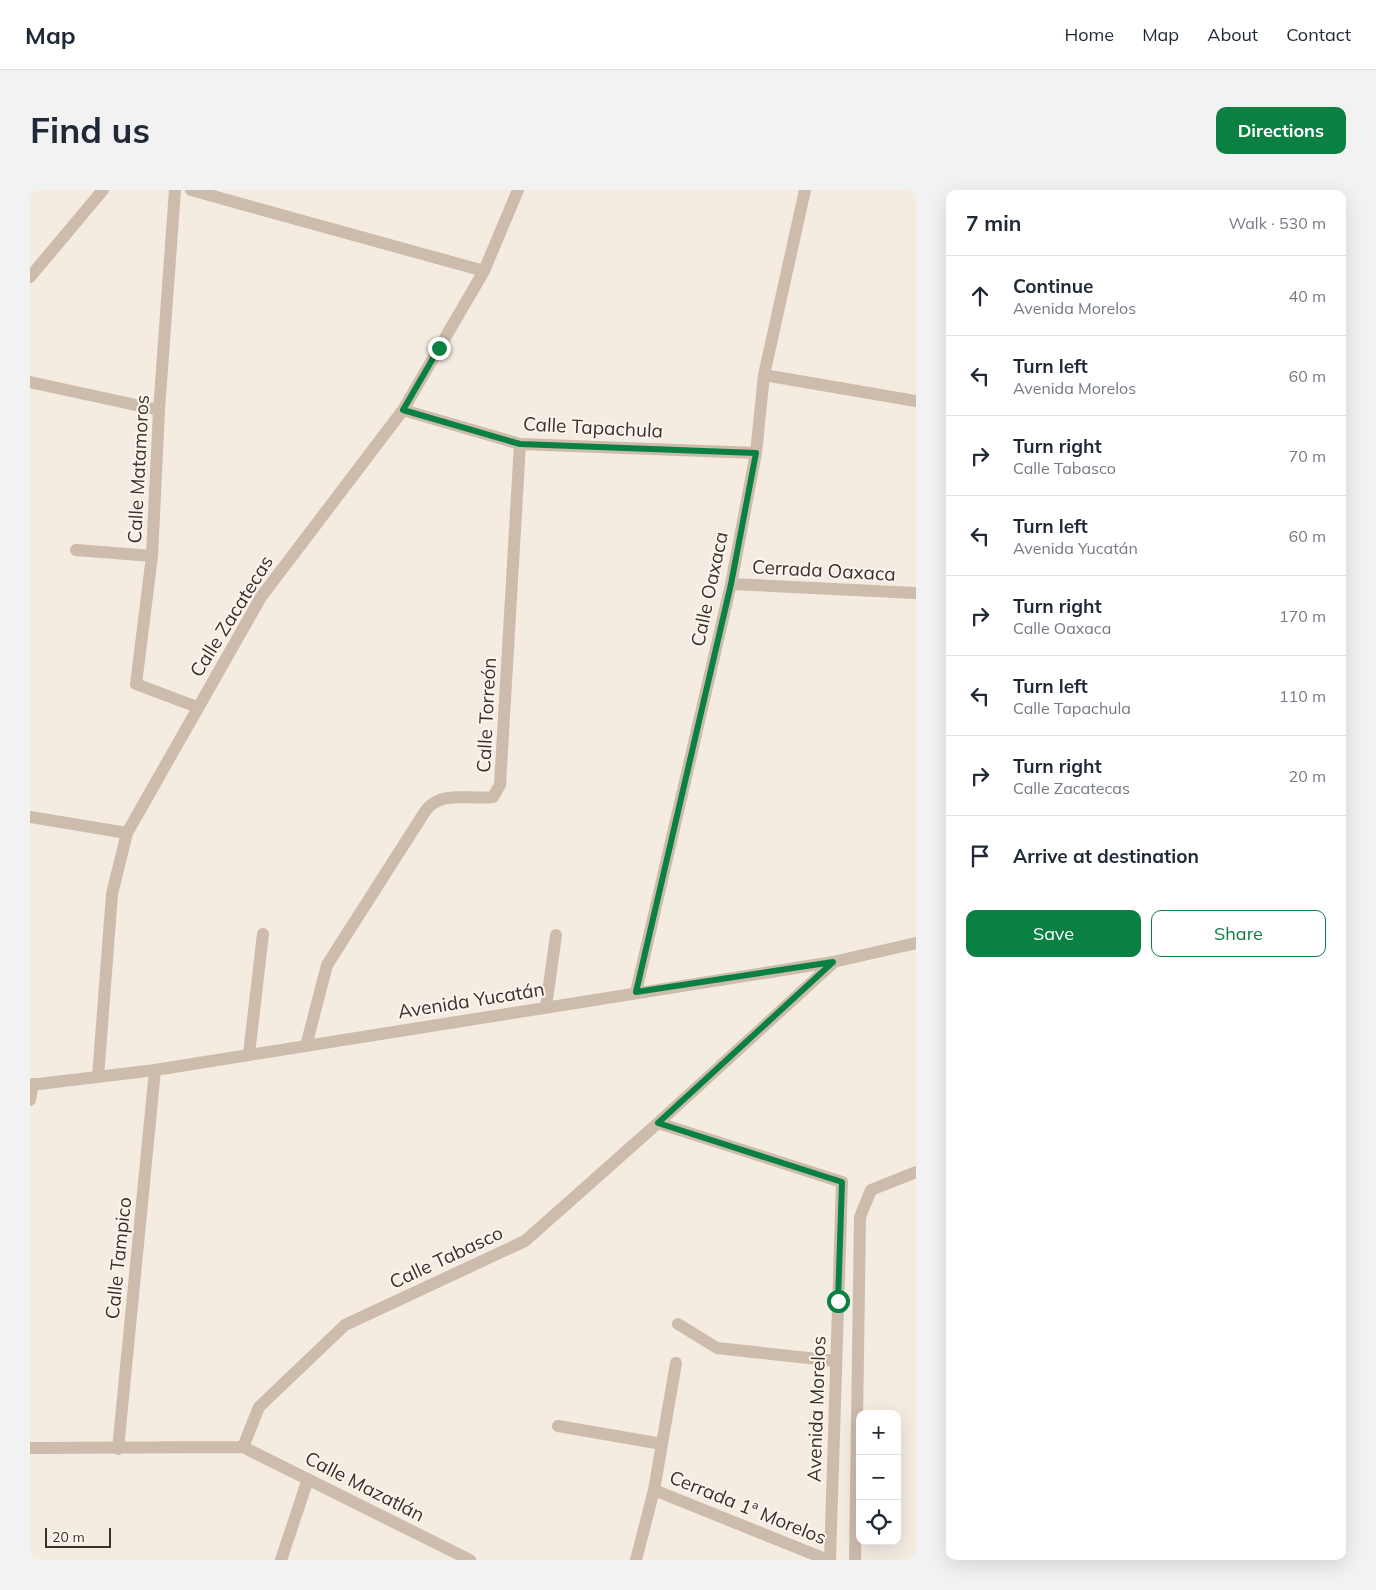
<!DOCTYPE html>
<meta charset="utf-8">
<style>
:root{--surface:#fff;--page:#f2f2f3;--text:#1f2937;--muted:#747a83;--line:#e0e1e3;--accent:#0b8043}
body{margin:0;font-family:Mulish,sans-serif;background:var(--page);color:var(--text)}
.controls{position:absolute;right:15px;bottom:15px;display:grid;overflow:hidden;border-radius:10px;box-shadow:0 5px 20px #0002}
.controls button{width:45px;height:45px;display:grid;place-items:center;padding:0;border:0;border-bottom:1px solid var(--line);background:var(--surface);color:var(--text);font:25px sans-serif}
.scale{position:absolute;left:15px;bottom:12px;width:66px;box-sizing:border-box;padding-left:5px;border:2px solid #3b302b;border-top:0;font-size:14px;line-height:18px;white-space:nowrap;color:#3b302b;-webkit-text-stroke:4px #fbf5ee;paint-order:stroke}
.stop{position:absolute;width:15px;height:15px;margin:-11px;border:4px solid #0b8043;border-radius:50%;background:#fff}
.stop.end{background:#0b8043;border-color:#fff;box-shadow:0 1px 5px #0008}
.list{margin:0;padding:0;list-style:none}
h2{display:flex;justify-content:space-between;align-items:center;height:65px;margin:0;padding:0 20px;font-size:21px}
h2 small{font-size:16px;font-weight:400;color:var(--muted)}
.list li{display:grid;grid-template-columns:32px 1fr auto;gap:15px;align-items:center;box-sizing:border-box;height:80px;padding:0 20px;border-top:1px solid var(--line)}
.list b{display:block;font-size:19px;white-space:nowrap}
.list p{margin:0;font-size:16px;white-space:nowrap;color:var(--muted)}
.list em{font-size:16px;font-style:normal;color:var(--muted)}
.actions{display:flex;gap:10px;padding:15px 20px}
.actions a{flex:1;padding:11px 0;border:1px solid var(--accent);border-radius:10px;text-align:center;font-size:18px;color:var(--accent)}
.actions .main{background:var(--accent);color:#fff}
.icon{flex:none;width:28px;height:28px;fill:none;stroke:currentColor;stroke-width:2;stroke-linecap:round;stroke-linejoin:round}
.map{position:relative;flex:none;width:886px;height:1370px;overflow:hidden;border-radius:10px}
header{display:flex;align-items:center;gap:30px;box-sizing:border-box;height:70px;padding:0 25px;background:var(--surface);border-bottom:1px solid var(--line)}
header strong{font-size:24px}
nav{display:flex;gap:28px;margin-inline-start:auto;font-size:18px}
.intro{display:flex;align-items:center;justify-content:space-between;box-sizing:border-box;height:120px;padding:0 30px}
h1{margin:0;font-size:35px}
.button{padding:12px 22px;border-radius:10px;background:var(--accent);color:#fff;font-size:18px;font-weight:700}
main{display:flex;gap:30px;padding:0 30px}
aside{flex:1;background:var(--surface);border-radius:10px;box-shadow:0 5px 20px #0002}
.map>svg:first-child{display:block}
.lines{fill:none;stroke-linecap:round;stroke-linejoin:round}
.minor{stroke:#cdbbac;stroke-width:12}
.route{stroke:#0b8043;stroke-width:6}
.labels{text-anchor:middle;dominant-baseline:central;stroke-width:4;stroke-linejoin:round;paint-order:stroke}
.street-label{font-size:19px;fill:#3b302b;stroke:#fbf5ee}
</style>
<header>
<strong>Map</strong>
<nav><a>Home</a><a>Map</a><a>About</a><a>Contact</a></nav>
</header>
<div class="intro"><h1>Find us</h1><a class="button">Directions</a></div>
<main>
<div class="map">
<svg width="886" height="1370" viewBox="0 0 886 1370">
<rect width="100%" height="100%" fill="#f4ebe1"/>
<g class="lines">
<!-- minor -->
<path class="minor" d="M 145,0 L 129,220 L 122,366 L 106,494 L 167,517
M 161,0 L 454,81
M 0,87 L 73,0
M 734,185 L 886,211
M 0,192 L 129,220
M 373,220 L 490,254 L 726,263
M 46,360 L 122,366
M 701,394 L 886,403
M 0,627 L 97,643
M 606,802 L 701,394 L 726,263 L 734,185 L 775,0
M 516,817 L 526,745
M 276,856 L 297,775 L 396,620 C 412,600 440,610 463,607 L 470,595 L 490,254
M 219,864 L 233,744
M 68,887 L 82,704 L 97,643 L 231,407 L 373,220 L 454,81 L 488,0
M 0,895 L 125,880 L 803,772 L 886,753
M 0,910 L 3,894
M 628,933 L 812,992 L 800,1370
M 648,1134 L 687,1158 L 806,1171
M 528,1236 L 632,1254
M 213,1257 L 229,1217 L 315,1135 L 495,1051 L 628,933 L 803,773
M 0,1258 L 213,1257 L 440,1370
M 88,1259 L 125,880
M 624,1300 L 798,1370
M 251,1370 L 278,1289
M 606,1370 L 624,1300 L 646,1173
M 825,1370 L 830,1027 L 841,1000 L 886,982"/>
</g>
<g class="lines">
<!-- route -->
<path class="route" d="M 409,158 L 373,220 L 490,254 L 726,263 L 701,394 L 606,802 L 803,772 L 628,933 L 812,992 L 808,1111"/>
</g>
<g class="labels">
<!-- street labels -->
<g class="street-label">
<text transform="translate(563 237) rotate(3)">Calle Tapachula</text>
<text transform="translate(108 279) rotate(-87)">Calle Matamoros</text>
<text transform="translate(794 380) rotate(3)">Cerrada Oaxaca</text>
<text transform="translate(679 399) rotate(-78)">Calle Oaxaca</text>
<text transform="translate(201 426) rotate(-58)">Calle Zacatecas</text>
<text transform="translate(456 525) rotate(-87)">Calle Torreón</text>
<text transform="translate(441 810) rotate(-9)">Avenida Yucatán</text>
<text transform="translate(416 1067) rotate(-25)">Calle Tabasco</text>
<text transform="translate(88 1068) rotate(-84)">Calle Tampico</text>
<text transform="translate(786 1219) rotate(-88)">Avenida Morelos</text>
<text transform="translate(335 1296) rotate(27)">Calle Mazatlán</text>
<text transform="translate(718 1317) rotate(22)">Cerrada 1ª Morelos</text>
</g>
</g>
</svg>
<div class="controls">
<button>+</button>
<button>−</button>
<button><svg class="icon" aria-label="locate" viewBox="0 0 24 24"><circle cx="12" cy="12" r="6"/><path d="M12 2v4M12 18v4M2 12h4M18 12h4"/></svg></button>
</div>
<div class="scale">20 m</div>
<div class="stop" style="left:808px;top:1111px"></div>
<div class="stop end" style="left:409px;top:158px"></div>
</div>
<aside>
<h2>7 min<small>Walk · 530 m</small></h2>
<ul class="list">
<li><svg class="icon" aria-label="ahead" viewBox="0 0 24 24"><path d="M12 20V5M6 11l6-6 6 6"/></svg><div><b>Continue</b><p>Avenida Morelos</p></div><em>40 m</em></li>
<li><svg class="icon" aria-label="left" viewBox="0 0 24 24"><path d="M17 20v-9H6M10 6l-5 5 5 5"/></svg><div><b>Turn left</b><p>Avenida Morelos</p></div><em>60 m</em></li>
<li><svg class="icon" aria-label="right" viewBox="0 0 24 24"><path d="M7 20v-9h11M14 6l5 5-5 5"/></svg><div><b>Turn right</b><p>Calle Tabasco</p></div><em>70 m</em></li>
<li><svg class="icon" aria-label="left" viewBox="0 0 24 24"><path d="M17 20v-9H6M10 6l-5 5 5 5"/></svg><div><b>Turn left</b><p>Avenida Yucatán</p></div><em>60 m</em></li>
<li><svg class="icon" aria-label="right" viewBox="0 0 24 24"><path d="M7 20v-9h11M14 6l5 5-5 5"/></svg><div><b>Turn right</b><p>Calle Oaxaca</p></div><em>170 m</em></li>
<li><svg class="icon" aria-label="left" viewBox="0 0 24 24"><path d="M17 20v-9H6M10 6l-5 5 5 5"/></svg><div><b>Turn left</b><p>Calle Tapachula</p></div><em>110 m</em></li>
<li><svg class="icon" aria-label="right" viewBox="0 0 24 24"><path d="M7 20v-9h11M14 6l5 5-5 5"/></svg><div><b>Turn right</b><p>Calle Zacatecas</p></div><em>20 m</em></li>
<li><svg class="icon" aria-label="arrive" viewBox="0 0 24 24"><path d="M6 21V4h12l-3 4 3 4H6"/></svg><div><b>Arrive at destination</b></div></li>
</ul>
<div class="actions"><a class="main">Save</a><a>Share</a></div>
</aside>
</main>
